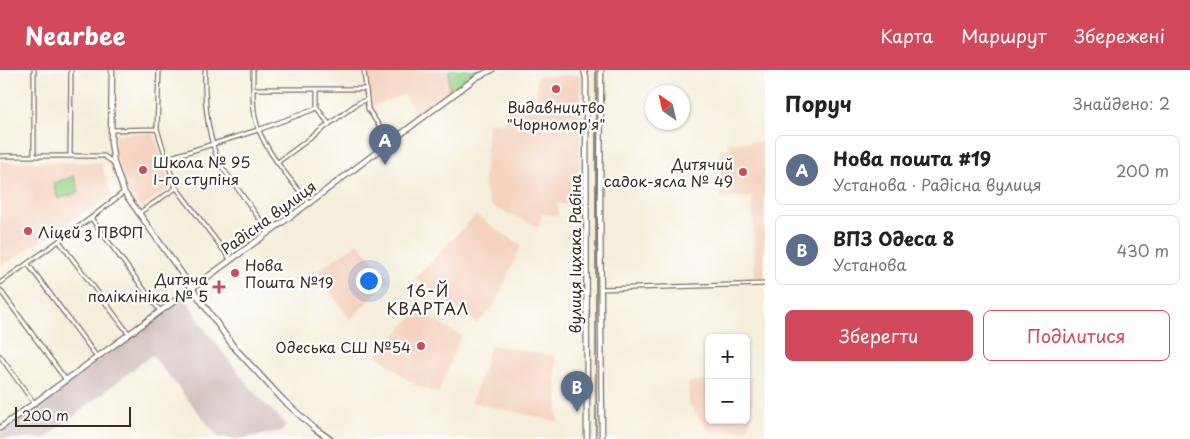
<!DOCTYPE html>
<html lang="uk">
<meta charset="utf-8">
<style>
:root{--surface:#fff;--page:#f2f2f2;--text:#222;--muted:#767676;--line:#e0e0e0;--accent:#d1495b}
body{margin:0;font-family:"Playpen Sans",sans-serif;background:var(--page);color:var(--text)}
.controls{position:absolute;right:15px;bottom:15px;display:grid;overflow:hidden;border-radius:8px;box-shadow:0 1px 4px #0004}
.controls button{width:45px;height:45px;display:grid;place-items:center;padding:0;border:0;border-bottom:1px solid var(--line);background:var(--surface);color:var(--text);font:25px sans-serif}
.compass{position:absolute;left:645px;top:15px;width:45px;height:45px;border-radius:50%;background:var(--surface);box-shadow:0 1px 4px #0004;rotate:326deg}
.scale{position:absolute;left:15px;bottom:12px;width:116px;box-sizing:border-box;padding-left:5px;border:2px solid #3b2a1e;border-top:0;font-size:14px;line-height:18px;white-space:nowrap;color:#3b2a1e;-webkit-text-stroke:4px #fff;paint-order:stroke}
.you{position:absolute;left:368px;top:210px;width:18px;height:18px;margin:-12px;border:4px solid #fff;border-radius:50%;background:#1a73e8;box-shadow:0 0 0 8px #1a73e833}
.badge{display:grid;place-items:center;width:32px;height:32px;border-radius:50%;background:var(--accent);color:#fff;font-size:16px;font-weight:700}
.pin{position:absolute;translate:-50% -41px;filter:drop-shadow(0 1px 2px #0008)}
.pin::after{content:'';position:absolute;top:26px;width:18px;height:15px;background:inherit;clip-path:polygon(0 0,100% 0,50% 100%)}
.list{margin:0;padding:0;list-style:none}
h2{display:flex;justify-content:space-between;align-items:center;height:65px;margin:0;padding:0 20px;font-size:21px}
h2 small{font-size:16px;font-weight:400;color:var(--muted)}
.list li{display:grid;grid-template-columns:32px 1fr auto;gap:15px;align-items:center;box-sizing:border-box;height:70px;margin:0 10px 10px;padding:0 10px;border:1px solid var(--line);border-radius:8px}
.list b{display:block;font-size:19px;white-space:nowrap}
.list p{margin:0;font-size:16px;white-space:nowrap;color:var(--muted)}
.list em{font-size:16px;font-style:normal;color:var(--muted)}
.actions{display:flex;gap:10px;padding:15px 20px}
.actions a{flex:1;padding:11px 0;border:1px solid var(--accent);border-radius:8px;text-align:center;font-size:18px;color:var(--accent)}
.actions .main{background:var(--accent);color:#fff}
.map{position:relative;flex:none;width:765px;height:369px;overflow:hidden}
header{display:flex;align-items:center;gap:30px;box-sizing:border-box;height:70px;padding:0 25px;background:var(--accent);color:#fff}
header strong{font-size:24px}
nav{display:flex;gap:28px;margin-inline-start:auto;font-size:18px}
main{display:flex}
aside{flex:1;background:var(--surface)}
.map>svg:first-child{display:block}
.built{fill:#f4d3c0}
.industrial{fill:#d0c0bc}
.green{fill:#99d387;stroke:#6a7e52}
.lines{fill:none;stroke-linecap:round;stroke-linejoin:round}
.street-casing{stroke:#7c6f60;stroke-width:5.5}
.secondary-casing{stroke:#7c6f60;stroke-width:7}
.street{stroke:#fff;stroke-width:3}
.secondary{stroke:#fff;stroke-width:4.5}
.tram{stroke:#3b2a1e;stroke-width:1}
.poi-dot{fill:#d1495b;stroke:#fff;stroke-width:2}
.labels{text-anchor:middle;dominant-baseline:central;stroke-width:4.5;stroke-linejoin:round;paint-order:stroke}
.poi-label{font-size:15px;fill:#3b2a1e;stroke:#fff;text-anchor:start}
.street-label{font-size:15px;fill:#3b2a1e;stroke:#fff}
.neighbourhood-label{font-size:16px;letter-spacing:1px;fill:#3b2a1e;stroke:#fff}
</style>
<header>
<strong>Nearbee</strong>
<nav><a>Карта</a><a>Маршрут</a><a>Збережені</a></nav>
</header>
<main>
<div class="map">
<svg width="765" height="369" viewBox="0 0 765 369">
<rect width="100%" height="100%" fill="#fff"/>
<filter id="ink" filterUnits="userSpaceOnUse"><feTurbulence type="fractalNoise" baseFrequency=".02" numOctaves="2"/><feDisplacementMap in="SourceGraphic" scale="10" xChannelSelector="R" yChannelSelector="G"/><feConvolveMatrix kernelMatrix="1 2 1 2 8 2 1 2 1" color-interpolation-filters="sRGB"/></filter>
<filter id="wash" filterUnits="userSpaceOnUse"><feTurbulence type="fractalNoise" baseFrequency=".0096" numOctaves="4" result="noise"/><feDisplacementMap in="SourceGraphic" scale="20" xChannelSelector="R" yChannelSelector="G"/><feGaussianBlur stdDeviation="1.12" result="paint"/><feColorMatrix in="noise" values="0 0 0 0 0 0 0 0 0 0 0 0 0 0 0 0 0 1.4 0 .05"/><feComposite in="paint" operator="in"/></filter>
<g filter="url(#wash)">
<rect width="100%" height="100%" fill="#f5eedc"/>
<!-- built -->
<path class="built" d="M 367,0 L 449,0 L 449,23 L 416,46 L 404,25 L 371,36 Z
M 581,5 L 579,134 L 558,134 L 558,146 L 542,144 L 539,157 L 491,136 L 484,116 L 488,53 L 504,53 L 505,35 L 535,36 L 537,6 Z
M 153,62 L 171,117 L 141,138 L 127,121 L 115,83 L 115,64 Z
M 765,72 L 765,208 L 755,208 L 752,127 L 721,128 L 720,79 L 728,78 L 728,73 Z
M 0,91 L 101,93 L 112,125 L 0,197 Z
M 476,145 L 521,176 L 495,234 L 477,254 L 415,208 Z
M 358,173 L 390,209 L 350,250 L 316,201 Z
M 418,240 L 461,266 L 438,324 L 413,314 L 377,285 Z
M 491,275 L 555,286 L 558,352 L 472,332 Z
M 752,308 L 753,345 L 746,359 L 713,362 L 706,358 L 689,334 L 688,314 L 690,312 L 709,311 L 709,350 L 746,350 L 746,309 Z"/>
<!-- industrial -->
<path class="industrial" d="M 185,227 L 203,257 L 258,327 L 288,356 L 284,357 L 283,361 L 239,369 L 230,369 L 225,367 L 219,368 L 152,285 L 44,369 L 0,369 L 0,363 Z"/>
<!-- green -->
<path class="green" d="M 449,0 L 481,0 L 449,23 Z
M 74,106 L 79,122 L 58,129 L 53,113 Z"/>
</g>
<g filter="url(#ink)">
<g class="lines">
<defs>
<path id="street" d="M 159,0 L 157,59 L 175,116 L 231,190
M 205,0 C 204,32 207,63 219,93 L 269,162
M 253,0 C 253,15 252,32 255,47 C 261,78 290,108 309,133
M 364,0 L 368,39 L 390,72
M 253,19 L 365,19
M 317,38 L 329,54
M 111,60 L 157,59
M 0,86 L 104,86 L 114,93
M 34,86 L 34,0
M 70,86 L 71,0
M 165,89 L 258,60 L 315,39 L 317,36 L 317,19
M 278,92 L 358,33 L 366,30
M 139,143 L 176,118
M 91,148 L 160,241
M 59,171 L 129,264
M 28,194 L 97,287
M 0,213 L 91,148 L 124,122
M 601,219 L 765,214
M 0,220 L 66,310
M 0,286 L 34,333"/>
<path id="secondary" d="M 112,0 L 111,72 L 114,93 L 124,122 L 233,276 L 283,330 L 314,358 L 330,369
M 584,0 L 586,8 L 587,369
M 601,0 L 600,133 L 602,369
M 0,358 L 309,133 L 477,7 L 492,0"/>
</defs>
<!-- street casing -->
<use href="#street" class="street-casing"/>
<!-- secondary casing -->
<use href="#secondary" class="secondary-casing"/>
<!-- street -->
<use href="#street" class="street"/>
<!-- secondary -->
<use href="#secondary" class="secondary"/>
<!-- tram -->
<path class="tram" d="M 596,0 L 596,369"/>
</g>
</g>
<!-- markers -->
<g class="poi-dot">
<circle cx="556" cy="19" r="5"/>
<circle cx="143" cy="100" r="5"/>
<circle cx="743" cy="102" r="5"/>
<circle cx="28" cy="161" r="5"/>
<circle cx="235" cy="203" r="5"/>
<path d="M216.5 209.5h5v5h5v5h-5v5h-5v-5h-5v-5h5z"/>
<circle cx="421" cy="276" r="5"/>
</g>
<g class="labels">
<!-- poi labels -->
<g class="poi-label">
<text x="556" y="36" text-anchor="middle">Видавництво<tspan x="556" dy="17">"Чорномор'я"</tspan></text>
<text x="153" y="91">Школа № 95<tspan x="153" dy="17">І-го ступіня</tspan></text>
<text x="733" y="93" text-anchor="end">Дитячий<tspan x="733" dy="17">садок-ясла № 49</tspan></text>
<text x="38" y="161">Ліцей з ПВФП</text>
<text x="245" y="194">Нова<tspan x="245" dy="17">Пошта №19</tspan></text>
<text x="208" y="208" text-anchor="end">Дитяча<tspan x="208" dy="17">поліклініка № 5</tspan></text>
<text x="411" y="276" text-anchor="end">Одеська СШ №54</text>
</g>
<!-- street labels -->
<g class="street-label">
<text transform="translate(268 147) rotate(-36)">Радісна вулиця</text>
<text transform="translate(574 184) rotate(-90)">вулиця Іцхака Рабіна</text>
</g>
<!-- neighbourhood labels -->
<g class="neighbourhood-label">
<text x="428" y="220">16-Й<tspan x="428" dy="18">КВАРТАЛ</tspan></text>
</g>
</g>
</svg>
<div class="controls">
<button>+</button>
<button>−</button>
</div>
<svg class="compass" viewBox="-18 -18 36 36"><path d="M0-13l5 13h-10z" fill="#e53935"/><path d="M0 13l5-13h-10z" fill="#767676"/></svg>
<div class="scale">200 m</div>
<div class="you"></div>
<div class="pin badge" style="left:385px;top:95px;background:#5c6f8a">A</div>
<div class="pin badge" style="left:577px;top:342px;background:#5c6f8a">B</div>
</div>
<aside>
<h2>Поруч<small>Знайдено: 2</small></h2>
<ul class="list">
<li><span class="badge" style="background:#5c6f8a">A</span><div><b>Нова пошта #19</b><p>Установа · Радісна вулиця</p></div><em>200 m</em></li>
<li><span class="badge" style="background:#5c6f8a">B</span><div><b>ВПЗ Одеса 8</b><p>Установа</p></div><em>430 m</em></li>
</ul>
<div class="actions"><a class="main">Зберегти</a><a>Поділитися</a></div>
</aside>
</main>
